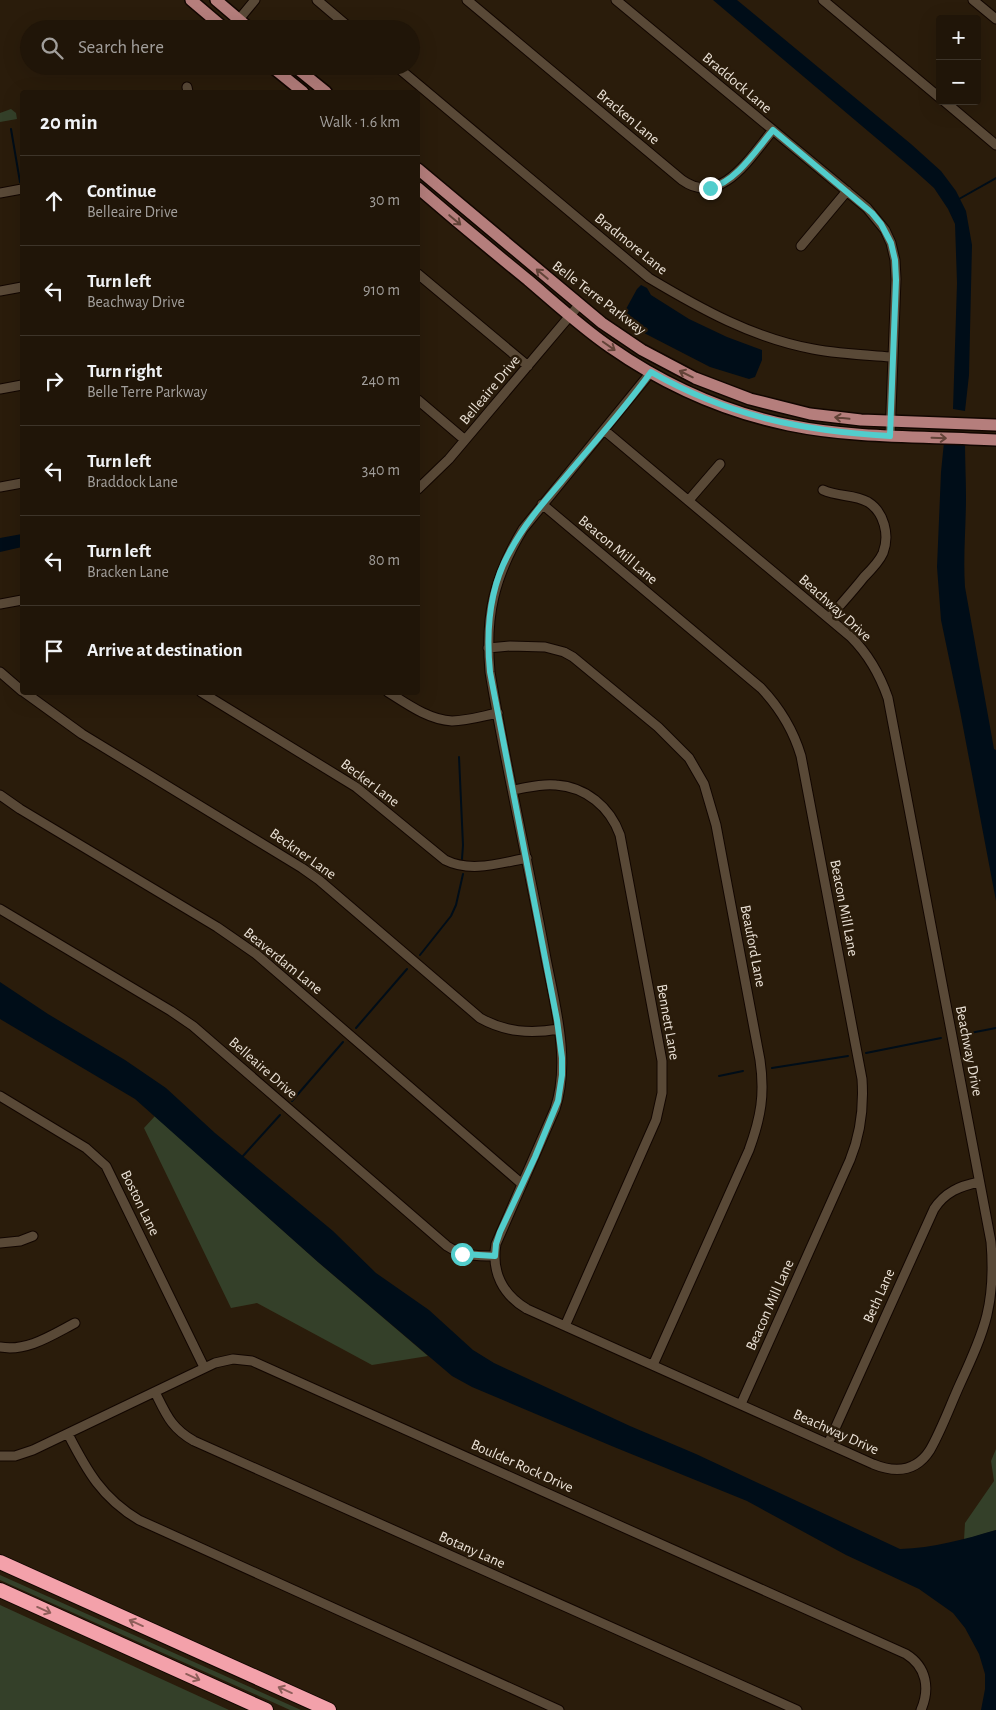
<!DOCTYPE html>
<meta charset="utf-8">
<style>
:root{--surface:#201508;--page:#2d2216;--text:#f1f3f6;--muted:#a29f9c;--line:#3d3429}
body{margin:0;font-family:"Alegreya Sans",sans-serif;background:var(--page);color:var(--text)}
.controls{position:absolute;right:15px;top:15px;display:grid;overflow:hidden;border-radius:5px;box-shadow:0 5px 20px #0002}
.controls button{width:45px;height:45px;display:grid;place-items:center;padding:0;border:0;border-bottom:1px solid var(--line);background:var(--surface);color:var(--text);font:25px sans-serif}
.stop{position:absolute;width:15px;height:15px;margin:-11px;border:4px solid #52cdcc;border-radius:50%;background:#fff}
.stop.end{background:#52cdcc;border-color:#fff;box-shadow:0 1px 5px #0008}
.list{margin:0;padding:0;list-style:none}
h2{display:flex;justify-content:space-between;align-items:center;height:65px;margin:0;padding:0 20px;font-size:21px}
h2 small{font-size:16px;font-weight:400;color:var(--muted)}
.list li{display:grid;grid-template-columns:32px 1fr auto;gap:15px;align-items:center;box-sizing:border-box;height:90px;padding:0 20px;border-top:1px solid var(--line)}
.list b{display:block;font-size:19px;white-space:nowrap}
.list p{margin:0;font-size:16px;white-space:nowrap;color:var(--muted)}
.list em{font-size:16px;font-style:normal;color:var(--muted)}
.icon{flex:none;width:28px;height:28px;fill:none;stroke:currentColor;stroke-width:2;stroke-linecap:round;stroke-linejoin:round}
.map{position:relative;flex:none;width:996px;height:1710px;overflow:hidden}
.search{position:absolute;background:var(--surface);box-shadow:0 5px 20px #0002;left:20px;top:20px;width:400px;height:55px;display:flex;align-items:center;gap:12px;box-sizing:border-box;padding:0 18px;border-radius:28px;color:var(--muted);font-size:19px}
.panel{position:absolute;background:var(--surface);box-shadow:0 5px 20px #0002;left:20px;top:90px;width:400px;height:605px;border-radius:5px}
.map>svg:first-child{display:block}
.green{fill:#344029}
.water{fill:#000d18}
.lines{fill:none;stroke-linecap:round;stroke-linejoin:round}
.stream{stroke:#000d18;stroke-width:2}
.minor-casing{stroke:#120600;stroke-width:11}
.major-casing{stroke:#120600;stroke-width:14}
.highway-casing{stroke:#120600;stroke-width:16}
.minor{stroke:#594937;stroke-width:9}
.major{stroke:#b57e7c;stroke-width:11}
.highway{stroke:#f3a1aa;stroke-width:14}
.oneway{stroke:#624338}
.oneway2{stroke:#8e5e5a}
.route{stroke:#52cdcc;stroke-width:6}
.labels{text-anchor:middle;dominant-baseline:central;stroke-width:5;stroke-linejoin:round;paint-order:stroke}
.street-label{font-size:15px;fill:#ebe2d7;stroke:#2a1c0b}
</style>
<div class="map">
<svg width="996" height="1710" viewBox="0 0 996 1710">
<rect width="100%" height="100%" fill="#2a1c0b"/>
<!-- green -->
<path class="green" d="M 11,109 L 16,113 L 17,119 L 0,122 L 0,113 Z
M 155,1116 L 318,1262 L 428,1356 L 372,1365 L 257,1303 L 231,1308 L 144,1128 Z
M 996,1449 L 996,1530 L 964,1540 L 965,1523 L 994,1481 L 991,1461 Z
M 0,1575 L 301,1710 L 290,1710 L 0,1580 Z
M 0,1605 L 229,1710 L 0,1710 Z"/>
<!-- water -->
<path class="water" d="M 713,0 L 737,0 L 911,144 L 941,171 L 956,191 L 966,211 L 972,245 L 969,375 L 965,411 L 953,409 L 957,283 L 955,224 L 948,209 L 934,188 L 914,170 Z
M 641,285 L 647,288 L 651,295 L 689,319 L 727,337 L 762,350 L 762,360 L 755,377 L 749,379 L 710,367 L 644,333 L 629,321 L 626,317 L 626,309 L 637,289 Z
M 944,442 L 965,442 C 965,461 966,479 966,497 C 966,527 963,557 965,587 L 994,749 L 996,750 L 996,901 L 960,711 L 941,620 L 937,567 L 941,472 Z
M 22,534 L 22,547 L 0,552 L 0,538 Z
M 0,982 L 48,1014 L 125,1060 L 166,1088 L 215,1133 L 333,1231 L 376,1273 L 429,1310 L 473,1350 L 494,1363 L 630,1426 L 696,1454 L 900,1549 C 933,1548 965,1539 996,1530 L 996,1710 L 981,1710 L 985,1689 L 985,1674 L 979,1654 L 965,1628 L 953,1613 L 919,1589 L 846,1555 L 747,1501 L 614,1447 L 472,1387 L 452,1376 L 318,1262 L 135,1099 L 0,1019 Z"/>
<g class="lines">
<!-- stream -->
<path class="stream" d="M 11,129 L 20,182
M 959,199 L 996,178
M 459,757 L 463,845 L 462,859
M 420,955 L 451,916 L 456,905 L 463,874
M 356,1028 L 407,969
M 960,1035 L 996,1028
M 866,1053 L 941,1038
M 772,1068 L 848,1056
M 719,1076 L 743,1071
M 292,1101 L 343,1042
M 243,1156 L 280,1115"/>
<defs>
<path id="minor" d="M 317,0 L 351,29
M 467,0 L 682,180 C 721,208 751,156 773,130
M 616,0 L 867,208 L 885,230 L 891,243 L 895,260 L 896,279 L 890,436
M 823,0 L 940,98
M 973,0 L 996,19
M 231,29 L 255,0
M 396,66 L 649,278 C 701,309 753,338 813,349 C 839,354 866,355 893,357
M 187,87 L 188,92
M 944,101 L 996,145
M 0,193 L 22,189
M 801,246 L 847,191
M 418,274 L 528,366
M 0,291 L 22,287
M 0,389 L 22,385
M 418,400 L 465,440
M 604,430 L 851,637 C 868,654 880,675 888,698 L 991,1242 C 996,1303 985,1330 960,1384 C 950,1406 942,1429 930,1450 C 916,1472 895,1473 873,1464 L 527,1309 C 503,1295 491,1272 496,1244 L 555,1109 C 572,1058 553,999 544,948 C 527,856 505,764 490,672 C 485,616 494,577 523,529 L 651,372
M 0,487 L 22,483
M 418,489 L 449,459 L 579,305
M 823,490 C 838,497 854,494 868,502 C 884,512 890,535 883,553 C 879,562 871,570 864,577 C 853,591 841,604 829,618
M 689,500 L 720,464
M 542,504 L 761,688 C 780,708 793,729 801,756 L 862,1079 C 864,1108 861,1133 850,1160 L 741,1404
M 0,604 L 22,600
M 488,648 L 510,646 L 545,647 L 564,652 L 573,657 L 658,727 L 689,758 L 704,784 L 716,825 L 760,1060 C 765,1094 761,1117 749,1150 L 653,1365
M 0,672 L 22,691
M 24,692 L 82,734 L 302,868 L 319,880 L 480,1018 C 505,1032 530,1034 559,1029
M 201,692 L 356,787 L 445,860 C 471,873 500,863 527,858
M 388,692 C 407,704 429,720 452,721 C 467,721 483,716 498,713
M 513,790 C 527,788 541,783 556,785 C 586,787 610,807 620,835 L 662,1061 L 662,1093 L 656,1120 L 565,1326
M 0,795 L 20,809 L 217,927 L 256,954 L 522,1184
M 0,909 L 171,1011 L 193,1026 L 447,1246 C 462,1256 477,1256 495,1256
M 0,1096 L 86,1148 L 106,1166 L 204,1367
M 0,1243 L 20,1241 L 33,1236
M 0,1347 C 27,1352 52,1335 75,1323
M 155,1392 C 166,1414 171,1428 194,1441 L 797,1710
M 68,1434 C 87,1471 102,1498 139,1520 L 559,1710
M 828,1444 L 934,1209 C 945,1192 960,1186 979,1182
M 0,1456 L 15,1456 L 33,1450 L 215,1363 L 233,1359 L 252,1361 L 906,1654 C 927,1667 930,1689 921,1710"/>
<path id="major" d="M 191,0 L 225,29
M 216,0 L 250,29
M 271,66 L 303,92
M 294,66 L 326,92
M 418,169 L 602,323 L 642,350 L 695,378 L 750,399 L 810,414 L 861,420 L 996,425
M 418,188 C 454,219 491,250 528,280 C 555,303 581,327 610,347 C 663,384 725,412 789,425 C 857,439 927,436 996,440"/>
<path id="highway" d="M 0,1562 L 329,1710
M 0,1590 L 266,1710"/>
</defs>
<!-- minor casing -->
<use href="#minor" class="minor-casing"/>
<!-- major casing -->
<use href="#major" class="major-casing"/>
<!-- highway casing -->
<use href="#highway" class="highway-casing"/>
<!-- minor -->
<use href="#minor" class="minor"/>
<!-- major -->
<use href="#major" class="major"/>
<!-- highway -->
<use href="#highway" class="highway"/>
</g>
<!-- one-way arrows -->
<defs><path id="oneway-shaft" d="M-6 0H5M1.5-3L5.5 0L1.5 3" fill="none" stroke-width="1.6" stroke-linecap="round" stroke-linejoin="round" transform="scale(1.25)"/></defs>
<g class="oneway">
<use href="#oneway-shaft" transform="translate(455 220) rotate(40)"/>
<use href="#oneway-shaft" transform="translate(542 274) rotate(-140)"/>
<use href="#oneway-shaft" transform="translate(609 346) rotate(35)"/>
<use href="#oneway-shaft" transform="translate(686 374) rotate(-154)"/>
<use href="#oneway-shaft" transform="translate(842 418) rotate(-174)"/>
<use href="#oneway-shaft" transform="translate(939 438) rotate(2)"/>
</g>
<g class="oneway2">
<use href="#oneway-shaft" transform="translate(44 1610) rotate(24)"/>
<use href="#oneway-shaft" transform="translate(136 1623) rotate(-156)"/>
<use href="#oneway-shaft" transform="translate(193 1677) rotate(24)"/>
<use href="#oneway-shaft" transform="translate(285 1690) rotate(-156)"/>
</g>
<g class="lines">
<!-- route -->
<path class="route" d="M 462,1254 L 495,1256 L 496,1244 L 500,1232 L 535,1157 L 558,1101 L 562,1075 L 562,1058 L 557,1020 L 490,672 C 486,632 489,589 509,553 C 523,526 542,504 561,482 C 591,446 623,411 651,372 C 728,416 802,431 890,436 L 896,280 L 895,260 L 891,243 L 881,224 L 872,213 L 773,130 C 756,150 736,182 710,188"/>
</g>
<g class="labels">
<!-- street labels -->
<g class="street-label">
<text transform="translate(737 83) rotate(40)">Braddock Lane</text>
<text transform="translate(628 117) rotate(40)">Bracken Lane</text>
<text transform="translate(631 244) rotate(39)">Bradmore Lane</text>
<text transform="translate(599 298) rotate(37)">Belle Terre Parkway</text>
<text transform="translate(490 390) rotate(-50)">Belleaire Drive</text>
<text transform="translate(618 550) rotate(40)">Beacon Mill Lane</text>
<text transform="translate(835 608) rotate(42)">Beachway Drive</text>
<text transform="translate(370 783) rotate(37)">Becker Lane</text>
<text transform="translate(303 854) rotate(35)">Beckner Lane</text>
<text transform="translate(844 908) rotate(79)">Beacon Mill Lane</text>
<text transform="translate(753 946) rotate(79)">Beauford Lane</text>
<text transform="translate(283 961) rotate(39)">Beaverdam Lane</text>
<text transform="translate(668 1022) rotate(80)">Bennett Lane</text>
<text transform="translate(969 1051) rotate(79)">Beachway Drive</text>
<text transform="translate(263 1068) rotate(41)">Belleaire Drive</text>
<text transform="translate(140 1203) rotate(64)">Boston Lane</text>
<text transform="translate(879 1296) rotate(-66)">Beth Lane</text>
<text transform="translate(770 1305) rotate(-66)">Beacon Mill Lane</text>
<text transform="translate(836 1432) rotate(24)">Beachway Drive</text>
<text transform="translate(522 1466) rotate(24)">Boulder Rock Drive</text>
<text transform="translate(472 1550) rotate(24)">Botany Lane</text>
</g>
</g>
</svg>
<div class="controls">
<button>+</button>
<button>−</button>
</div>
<div class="stop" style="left:462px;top:1254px"></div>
<div class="stop end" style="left:710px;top:188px"></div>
<div class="search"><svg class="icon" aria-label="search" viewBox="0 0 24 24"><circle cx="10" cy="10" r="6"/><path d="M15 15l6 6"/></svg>Search here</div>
<section class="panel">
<h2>20 min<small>Walk · 1.6 km</small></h2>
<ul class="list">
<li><svg class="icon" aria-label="ahead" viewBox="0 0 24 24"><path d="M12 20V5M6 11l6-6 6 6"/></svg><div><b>Continue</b><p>Belleaire Drive</p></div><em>30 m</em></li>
<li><svg class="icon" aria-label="left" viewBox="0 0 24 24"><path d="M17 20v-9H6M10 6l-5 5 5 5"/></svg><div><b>Turn left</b><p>Beachway Drive</p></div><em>910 m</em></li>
<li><svg class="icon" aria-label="right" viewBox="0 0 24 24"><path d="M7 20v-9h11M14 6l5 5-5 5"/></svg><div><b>Turn right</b><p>Belle Terre Parkway</p></div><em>240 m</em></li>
<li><svg class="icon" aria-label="left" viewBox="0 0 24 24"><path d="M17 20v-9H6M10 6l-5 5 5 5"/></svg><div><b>Turn left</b><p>Braddock Lane</p></div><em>340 m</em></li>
<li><svg class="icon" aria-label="left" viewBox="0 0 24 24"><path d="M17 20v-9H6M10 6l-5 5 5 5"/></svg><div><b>Turn left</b><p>Bracken Lane</p></div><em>80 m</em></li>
<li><svg class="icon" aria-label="arrive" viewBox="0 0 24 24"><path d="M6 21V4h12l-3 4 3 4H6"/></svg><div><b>Arrive at destination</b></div></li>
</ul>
</section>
</div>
